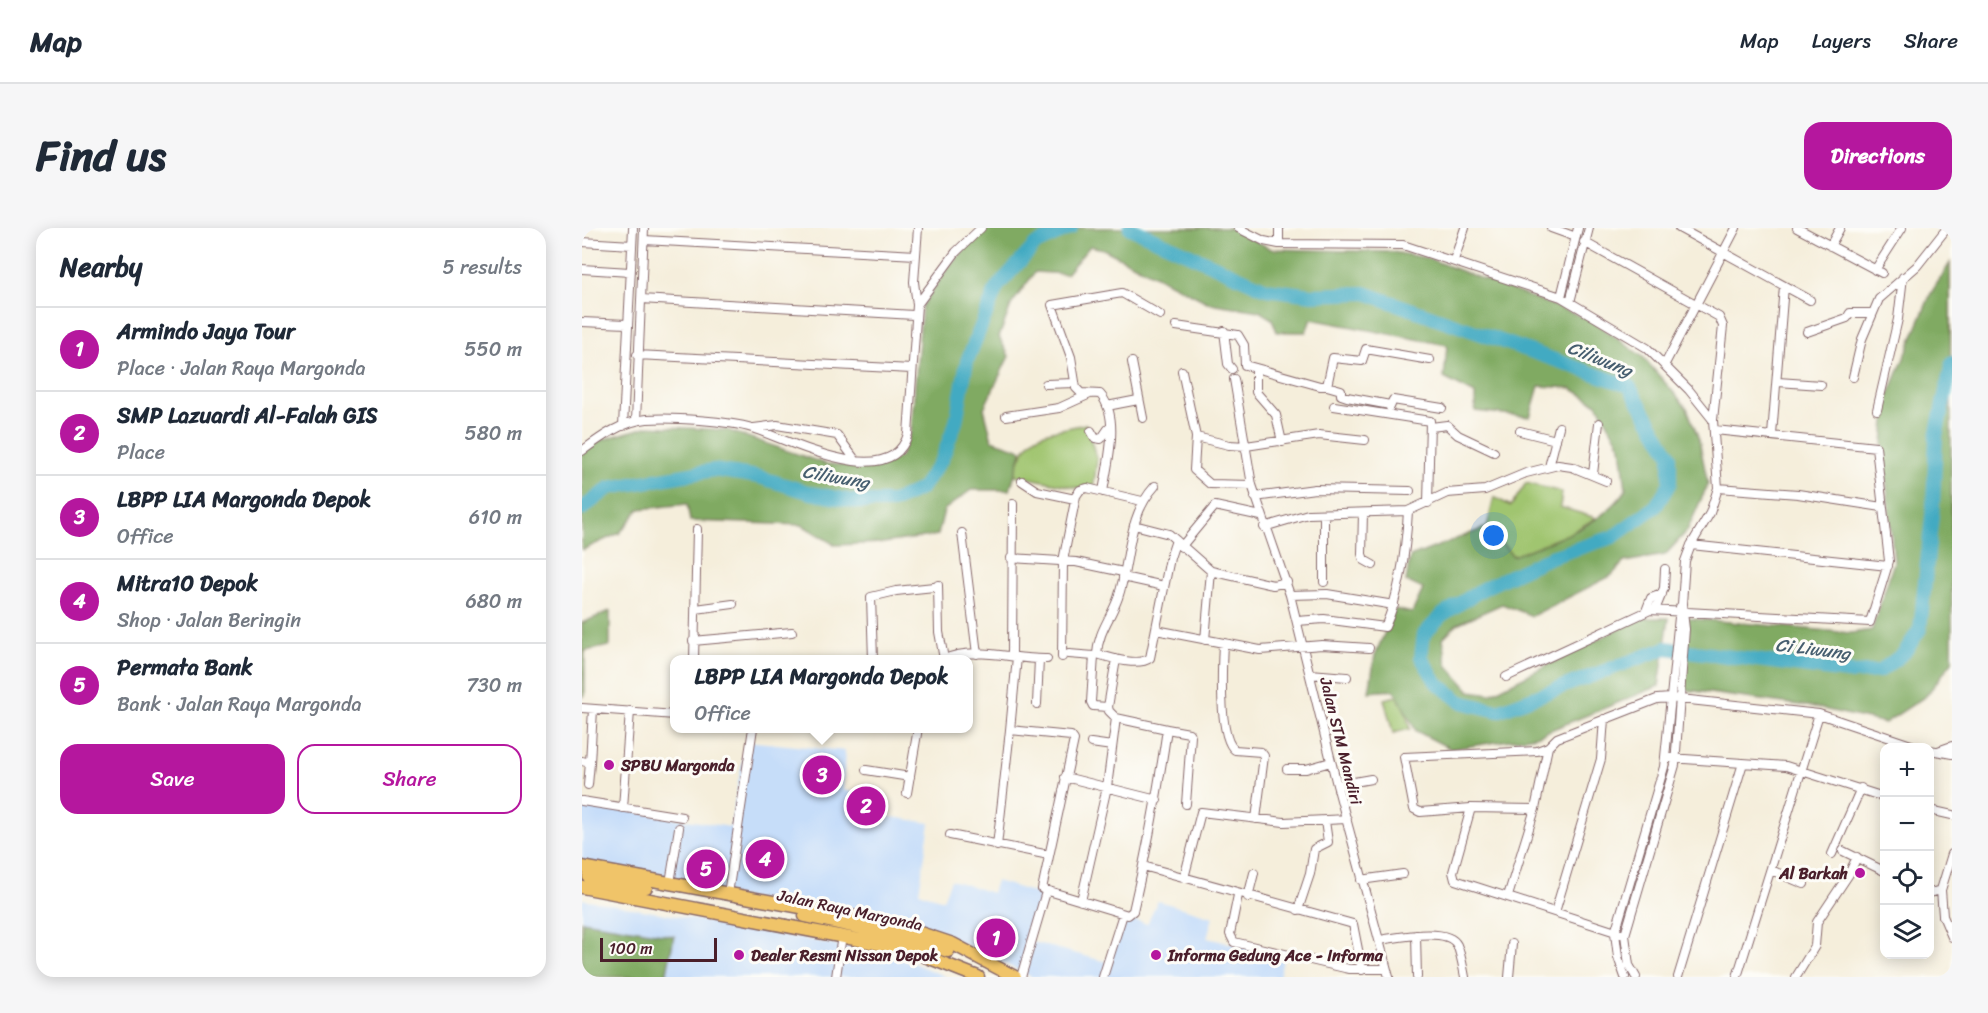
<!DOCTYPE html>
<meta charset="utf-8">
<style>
:root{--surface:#fff;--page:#f6f6f7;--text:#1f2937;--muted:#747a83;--line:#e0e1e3;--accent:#b5179e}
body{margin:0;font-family:Sriracha,sans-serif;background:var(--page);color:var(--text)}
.controls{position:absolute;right:18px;bottom:18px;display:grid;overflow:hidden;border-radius:12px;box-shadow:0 3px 15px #0003}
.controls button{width:54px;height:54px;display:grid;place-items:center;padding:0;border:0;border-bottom:2px solid var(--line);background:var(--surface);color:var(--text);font:30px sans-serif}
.scale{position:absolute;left:18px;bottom:15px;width:117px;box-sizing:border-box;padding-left:6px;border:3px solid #4a1f2b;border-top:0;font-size:16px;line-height:21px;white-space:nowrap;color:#4a1f2b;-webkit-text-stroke:4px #fdfcf7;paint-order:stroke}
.you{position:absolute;left:912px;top:308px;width:21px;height:21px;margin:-15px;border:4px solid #fff;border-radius:50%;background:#1a73e8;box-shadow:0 0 0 9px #1a73e833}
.badge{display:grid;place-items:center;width:39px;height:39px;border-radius:50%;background:var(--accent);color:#fff;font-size:20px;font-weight:700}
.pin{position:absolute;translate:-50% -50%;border:3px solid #fff;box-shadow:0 2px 6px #0006}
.popup{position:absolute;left:88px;top:427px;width:303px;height:78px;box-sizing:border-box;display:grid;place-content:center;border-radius:12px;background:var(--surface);filter:drop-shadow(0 2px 4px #0005);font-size:20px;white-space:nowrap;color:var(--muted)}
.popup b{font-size:22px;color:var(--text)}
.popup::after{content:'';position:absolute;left:50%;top:100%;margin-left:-12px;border:12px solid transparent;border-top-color:var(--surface)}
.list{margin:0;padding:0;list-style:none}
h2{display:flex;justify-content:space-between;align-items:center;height:78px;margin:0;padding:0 24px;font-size:26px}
h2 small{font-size:20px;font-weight:400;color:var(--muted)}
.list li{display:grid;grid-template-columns:39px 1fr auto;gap:18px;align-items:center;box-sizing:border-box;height:84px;padding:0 24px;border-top:2px solid var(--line)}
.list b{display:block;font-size:22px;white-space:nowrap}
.list p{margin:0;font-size:20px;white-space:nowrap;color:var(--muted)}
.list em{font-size:20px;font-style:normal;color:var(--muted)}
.actions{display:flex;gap:12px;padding:18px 24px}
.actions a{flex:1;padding:14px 0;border:2px solid var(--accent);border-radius:18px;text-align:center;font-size:21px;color:var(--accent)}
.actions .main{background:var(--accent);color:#fff}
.icon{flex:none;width:33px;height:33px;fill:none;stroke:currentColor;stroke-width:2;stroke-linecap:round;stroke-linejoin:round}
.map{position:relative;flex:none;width:1370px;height:749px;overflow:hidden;border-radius:18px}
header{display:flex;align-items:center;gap:36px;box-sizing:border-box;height:84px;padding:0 30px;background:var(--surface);border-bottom:2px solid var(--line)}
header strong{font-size:28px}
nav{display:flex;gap:33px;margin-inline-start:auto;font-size:21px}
.intro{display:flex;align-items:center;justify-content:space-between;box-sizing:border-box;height:144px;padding:0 36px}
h1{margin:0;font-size:42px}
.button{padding:15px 27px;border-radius:18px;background:var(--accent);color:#fff;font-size:21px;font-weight:700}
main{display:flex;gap:36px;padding:0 36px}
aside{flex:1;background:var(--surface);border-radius:18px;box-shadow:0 3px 15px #0003}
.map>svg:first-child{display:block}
.built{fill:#c6ddf9}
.green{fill:#a0c56f;stroke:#75724d;stroke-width:1.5}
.forest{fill:#80aa62;stroke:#656446;stroke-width:1.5}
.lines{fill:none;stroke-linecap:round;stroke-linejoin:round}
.river{stroke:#42aac2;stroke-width:14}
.minor-casing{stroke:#866769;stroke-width:10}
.trunk-casing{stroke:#866769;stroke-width:15}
.minor{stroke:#fff;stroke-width:8}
.trunk{stroke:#f0c469;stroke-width:12}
.poi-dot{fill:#b5179e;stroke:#fdfcf7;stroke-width:2}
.labels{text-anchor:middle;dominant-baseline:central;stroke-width:6;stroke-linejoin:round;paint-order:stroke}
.street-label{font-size:16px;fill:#4a1f2b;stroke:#fdfcf7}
.poi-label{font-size:16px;font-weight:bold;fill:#4a1f2b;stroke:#fdfcf7;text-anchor:start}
.water-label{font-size:18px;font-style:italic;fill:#465e6f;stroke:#fdfcf7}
</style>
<header>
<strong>Map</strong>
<nav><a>Map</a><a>Layers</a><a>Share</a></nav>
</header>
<div class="intro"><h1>Find us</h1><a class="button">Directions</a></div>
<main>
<aside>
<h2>Nearby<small>5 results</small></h2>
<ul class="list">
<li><span class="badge">1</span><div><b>Armindo Jaya Tour</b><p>Place · Jalan Raya Margonda</p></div><em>550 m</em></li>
<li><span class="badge">2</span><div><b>SMP Lazuardi Al-Falah GIS</b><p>Place</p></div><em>580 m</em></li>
<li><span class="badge">3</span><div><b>LBPP LIA Margonda Depok</b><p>Office</p></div><em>610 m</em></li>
<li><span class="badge">4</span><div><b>Mitra10 Depok</b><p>Shop · Jalan Beringin</p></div><em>680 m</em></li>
<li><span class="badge">5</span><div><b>Permata Bank</b><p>Bank · Jalan Raya Margonda</p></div><em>730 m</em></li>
</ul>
<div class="actions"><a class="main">Save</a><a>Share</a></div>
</aside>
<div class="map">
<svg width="1370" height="749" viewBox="0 0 1370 749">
<rect width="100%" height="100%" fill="#fdfcf7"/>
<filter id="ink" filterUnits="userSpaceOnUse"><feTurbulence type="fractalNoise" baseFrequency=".0167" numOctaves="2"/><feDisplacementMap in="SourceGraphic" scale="12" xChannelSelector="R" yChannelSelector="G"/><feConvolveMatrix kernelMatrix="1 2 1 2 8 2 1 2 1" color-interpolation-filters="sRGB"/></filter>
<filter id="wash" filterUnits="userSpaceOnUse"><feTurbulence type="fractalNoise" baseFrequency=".008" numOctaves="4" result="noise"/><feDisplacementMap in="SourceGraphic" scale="24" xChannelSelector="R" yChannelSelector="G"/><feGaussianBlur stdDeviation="1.35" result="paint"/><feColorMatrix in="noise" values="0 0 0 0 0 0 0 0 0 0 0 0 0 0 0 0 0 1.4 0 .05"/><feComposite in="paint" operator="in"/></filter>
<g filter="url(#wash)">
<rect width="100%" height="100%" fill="#f5eedb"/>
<!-- built -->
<path class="built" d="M 164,513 L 263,523 L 261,562 L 306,572 L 304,588 L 348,595 L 337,664 L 361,672 L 369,652 L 410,665 L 414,653 L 460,667 L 447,713 L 525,734 L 541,689 L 565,696 L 576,673 L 631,689 L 625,710 L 702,728 L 697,749 L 450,749 L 379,715 L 0,636 L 0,575 L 148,599 Z
M 0,671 L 266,719 L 331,735 L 365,749 L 84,749 L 92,708 L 0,693 Z"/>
<!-- green -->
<path class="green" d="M 504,196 L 515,232 L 511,263 L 432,247 C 446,200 460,206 504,196 Z
M 944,255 L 980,264 L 978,279 L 1014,290 L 987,306 L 931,328 L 905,299 L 912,269 L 929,278 Z
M 819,467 L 828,501 L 811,505 L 802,471 Z"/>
<!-- forest -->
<path class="forest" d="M 404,0 L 649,0 L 689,21 L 811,24 L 845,30 L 1009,92 L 1061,129 L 1105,180 L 1117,212 L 1126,256 L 1105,303 L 1083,327 L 1042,334 L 1029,348 L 950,388 L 920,376 L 875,396 L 861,410 L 865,437 L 888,463 L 908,466 L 1058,390 L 1087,390 L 1077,458 L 954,508 L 869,521 L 834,503 L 812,462 L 787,464 L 793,427 L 813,381 L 830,385 L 841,361 L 824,353 L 828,329 L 905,299 L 931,328 C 971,312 1019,299 1044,262 L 1039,219 L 1015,176 L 989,160 L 957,158 L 948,189 L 893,183 L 893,166 L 862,150 L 865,117 L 729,91 L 724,104 L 695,104 L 690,91 L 677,83 L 627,75 L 521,21 L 508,18 L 484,46 L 453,44 L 429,77 L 417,109 L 427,128 L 402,180 L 410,212 L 440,222 L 428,262 L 389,262 L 362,282 L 356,307 L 301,315 L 253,317 L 220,297 L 108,293 L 105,276 L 57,281 L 38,305 L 0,322 L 0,225 L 19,212 L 67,198 L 145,202 L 244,236 L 296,239 L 318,229 L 329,204 L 340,78 L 369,36 Z
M 1368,35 L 1370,434 L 1344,468 L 1303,495 L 1232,479 L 1098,461 L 1103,390 L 1269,405 L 1290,402 L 1312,334 L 1301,216 L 1305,171 L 1349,65 Z
M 28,383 L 28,418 L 3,423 L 3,467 L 0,469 L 0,395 Z
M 0,693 L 92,708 L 84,749 L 0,749 Z"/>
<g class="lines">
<!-- river -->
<path class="river" d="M 548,0 L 684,61 L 730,67 L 783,65 L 1047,158 L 1088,227 L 1088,255 L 1074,278 L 1031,309 L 969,329 L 902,360 L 860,387 L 842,406 L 839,429 L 854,454 L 879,474 L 916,483 L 1084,420 L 1271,445 L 1298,443 L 1322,425 L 1338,401 L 1351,278 L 1354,208 L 1370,135
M 0,281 L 27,260 L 132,242 L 177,249 L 229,265 L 276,274 L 311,274 L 339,261 L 360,231 L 374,194 L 385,133 L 415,59 L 454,16 L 489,0"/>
</g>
</g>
<g filter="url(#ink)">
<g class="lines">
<defs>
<path id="minor" d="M 656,0 L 682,13 L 697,16 L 821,17 L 979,69 L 1065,120 L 1107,162 L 1131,192 L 1136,260 L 1128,285 L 1109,317 L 1103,333 L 1100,376 L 1103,401 L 1093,537 L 1043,707 L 1047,737 L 1054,749
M 697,0 L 697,16
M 969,0 L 994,9
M 1097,0 L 1228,72
M 1215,0 L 1300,45
M 62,12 L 334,27
M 0,14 L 50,17
M 1002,14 L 1137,89 L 1141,98 L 1131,192
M 1248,18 L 1258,0
M 872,32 L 883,0
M 0,41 L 48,44
M 1293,42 L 1320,0
M 979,69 L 996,0
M 59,71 L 332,87
M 988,74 L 1007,0
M 335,77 L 332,54 L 336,0
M 0,94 L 45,96
M 594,98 L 656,107 L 662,117 L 663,137 L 738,158 L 745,158 L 751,130 L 780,133 L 784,121 L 848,132
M 642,103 L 646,136 L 650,141
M 1225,104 L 1265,90 L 1268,85 L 1289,85
M 55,127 L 330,141
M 550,134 L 561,190
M 1083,136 L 1154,0
M 674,142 L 674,164 L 694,187 L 700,214
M 600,143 L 614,209 L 612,242 L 628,256 L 670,257
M 1271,149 L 1280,111 L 1297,71 L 1335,38 L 1365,0
M 652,151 L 670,257 L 708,367 L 755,557 L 807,749
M 1196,154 L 1239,157
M 464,156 L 493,155
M 745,158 L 759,162 L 759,167 L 765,169 L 808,177
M 525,178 L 556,172
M 752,178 L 848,193 L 846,275
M 808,179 L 811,172 L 860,180
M 1295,182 L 1316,91 L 1321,49
M 424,188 L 477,180 L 508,166
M 54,193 L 62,0
M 41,198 L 51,0
M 849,199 L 865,197 L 876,207 L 912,224
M 172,200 L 195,197 L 255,207 L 274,233
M 509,203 L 513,210 L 519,211 L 526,201
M 938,203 L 974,212
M 1190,207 L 1202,58
M 614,209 L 647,217 L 664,218 L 737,207 L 783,212
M 0,223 C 19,209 41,193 65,191 C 90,189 147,193 170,200 C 207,212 309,266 326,206 L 335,77 L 374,24 L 399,0
M 967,239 L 977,199
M 1011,246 L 1017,195
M 440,253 L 455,263 L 493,271
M 573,258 C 544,290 549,332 536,370 C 529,390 516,404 515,426 C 529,430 556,439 568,430 L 588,330 L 594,312
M 1136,260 L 1216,266 L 1300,279
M 521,264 C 525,236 539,189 518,166 L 499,165 L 494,160 L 489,129 L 470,77 L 540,65 L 578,87
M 673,269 L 733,261 L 828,263
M 781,285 L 780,326 L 782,332 L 791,337
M 742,286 L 742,354
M 552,297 L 587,306 L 629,343 L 691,357 L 705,354
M 682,299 L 726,286 L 826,283 L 865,265 L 903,262 L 944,245 L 976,237 L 990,239 L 1024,253
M 380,305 L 395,426
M 1109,317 L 1306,338
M 599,319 L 633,278 L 679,288
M 429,330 L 494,334 L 541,344
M 541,349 L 582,358
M 356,357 L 357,404 L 362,431
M 708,367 L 745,366 L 812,377
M 114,381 L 151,376
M 1073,382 L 1082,360 L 1083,341
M 1064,383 L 1069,370 L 1080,366
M 715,393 L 742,391 L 803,399 C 819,363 824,322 826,283
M 574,402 L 678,422 L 740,417 L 787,420
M 623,412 L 629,343
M 111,413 L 210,404
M 641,415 C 640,436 636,510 653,522 L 679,524 L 682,528 L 674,591
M 487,426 L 512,428 L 509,474 L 511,478 L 526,479
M 430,427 L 431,276
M 435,429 L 428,502 L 489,508 L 492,512 L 460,661 L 546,687 L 551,683 C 565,623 576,563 585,501 L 534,490
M 480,429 L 481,333 L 494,268 L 498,262 L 505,260 L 560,273
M 534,431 L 526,479 L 527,483 L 534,490
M 112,432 L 115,301
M 291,432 L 289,369 L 314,363 L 352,359
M 360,432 C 393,417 431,432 465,431
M 728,446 L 765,449
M 924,449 L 1068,382 L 1288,394 L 1307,333 L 1294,219 L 1133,202
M 455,476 L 457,431
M 0,480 L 93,487
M 585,501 L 607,505 L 609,508 L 604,576
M 509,515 L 530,518
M 1348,522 L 1370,526
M 1356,523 L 1370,518
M 1088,530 L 1204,538 L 1302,569
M 0,533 L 8,535 L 11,481
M 705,541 L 724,541 L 749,534
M 284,542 L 328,549
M 483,549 L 575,572
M 6,557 L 8,535
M 755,557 L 789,551
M 325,565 L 336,500
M 0,573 L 100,589
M 41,580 L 48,483
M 889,580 L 953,581
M 1348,582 L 1370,587
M 368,607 L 467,627
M 415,618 L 428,502
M 1261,623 L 1302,643
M 1250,626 L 1279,560
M 561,638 L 771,696 L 780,742
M 1189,642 L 1222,656
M 602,650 L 619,584 L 702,594 L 765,591
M 779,652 L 821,646
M 88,655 L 97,600
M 1359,662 L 1361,688 L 1370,709
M 1348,665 L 1359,662 L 1370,626
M 146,666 L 171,500
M 656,667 L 648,706 L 652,714 L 767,741 L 804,741
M 926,668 L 953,581 L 966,519
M 666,669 L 672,645
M 499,673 L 525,559 L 534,490
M 716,682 L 728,646 L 732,621 L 746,614 L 743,593
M 973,684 L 1019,531 L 1022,491
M 834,707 L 835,749
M 1043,707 L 873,652 L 871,644 L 889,580 L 838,584 L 832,581 L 822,529 L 955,523 L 966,519 L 975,510 L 1075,471 L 1089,470 L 1237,486 L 1338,520
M 797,712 C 814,710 866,698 875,717 C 879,726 881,739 883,749
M 254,749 L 260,707
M 439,749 L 464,664
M 521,749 L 541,686
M 927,749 L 930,716
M 1043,749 L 1036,729 L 1033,705 L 1082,539 L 1098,379
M 1096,749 L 1161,535
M 1155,749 L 1237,486
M 1214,749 L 1233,718 L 1235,694 L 1267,646 L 1275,629"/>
<path id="trunk" d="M 0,639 L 311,696 L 371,716 L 433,749
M 7,649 L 64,659
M 0,659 L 325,721 L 396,749
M 223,688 L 330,711 L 366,723"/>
</defs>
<!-- minor casing -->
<use href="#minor" class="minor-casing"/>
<!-- trunk casing -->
<use href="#trunk" class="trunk-casing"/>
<!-- minor -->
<use href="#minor" class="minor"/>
<!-- trunk -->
<use href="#trunk" class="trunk"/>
</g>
</g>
<!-- markers -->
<g class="poi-dot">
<circle cx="27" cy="537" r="6"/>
<circle cx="1278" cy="645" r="6"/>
<circle cx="157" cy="727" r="6"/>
<circle cx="574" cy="727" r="6"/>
</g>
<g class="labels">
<!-- street labels -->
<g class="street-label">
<text transform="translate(759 513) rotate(76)">Jalan STM Mandiri</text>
<text transform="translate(268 682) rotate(12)">Jalan Raya Margonda</text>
</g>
<!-- poi labels -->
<g class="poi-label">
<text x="39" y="537">SPBU Margonda</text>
<text x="1266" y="645" text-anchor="end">Al Barkah</text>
<text x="169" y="727">Dealer Resmi Nissan Depok</text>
<text x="586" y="727">Informa Gedung Ace - Informa</text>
</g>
<!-- water labels -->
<g class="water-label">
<text transform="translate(1018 131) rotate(22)">Ciliwung</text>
<text transform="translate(254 249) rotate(10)">Ciliwung</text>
<text transform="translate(1231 421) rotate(7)">Ci Liwung</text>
</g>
</g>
</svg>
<div class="controls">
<button>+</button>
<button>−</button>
<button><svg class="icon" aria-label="locate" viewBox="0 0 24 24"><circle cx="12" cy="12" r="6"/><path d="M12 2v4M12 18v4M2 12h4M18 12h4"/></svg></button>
<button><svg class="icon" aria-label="layers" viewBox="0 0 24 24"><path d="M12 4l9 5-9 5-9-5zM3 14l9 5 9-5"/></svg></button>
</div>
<div class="scale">100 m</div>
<div class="you"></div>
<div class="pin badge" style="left:414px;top:710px">1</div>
<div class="pin badge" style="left:284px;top:578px">2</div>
<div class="pin badge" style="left:240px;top:547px">3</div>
<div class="popup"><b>LBPP LIA Margonda Depok</b>Office</div>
<div class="pin badge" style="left:183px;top:631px">4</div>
<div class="pin badge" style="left:124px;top:641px">5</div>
</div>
</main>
